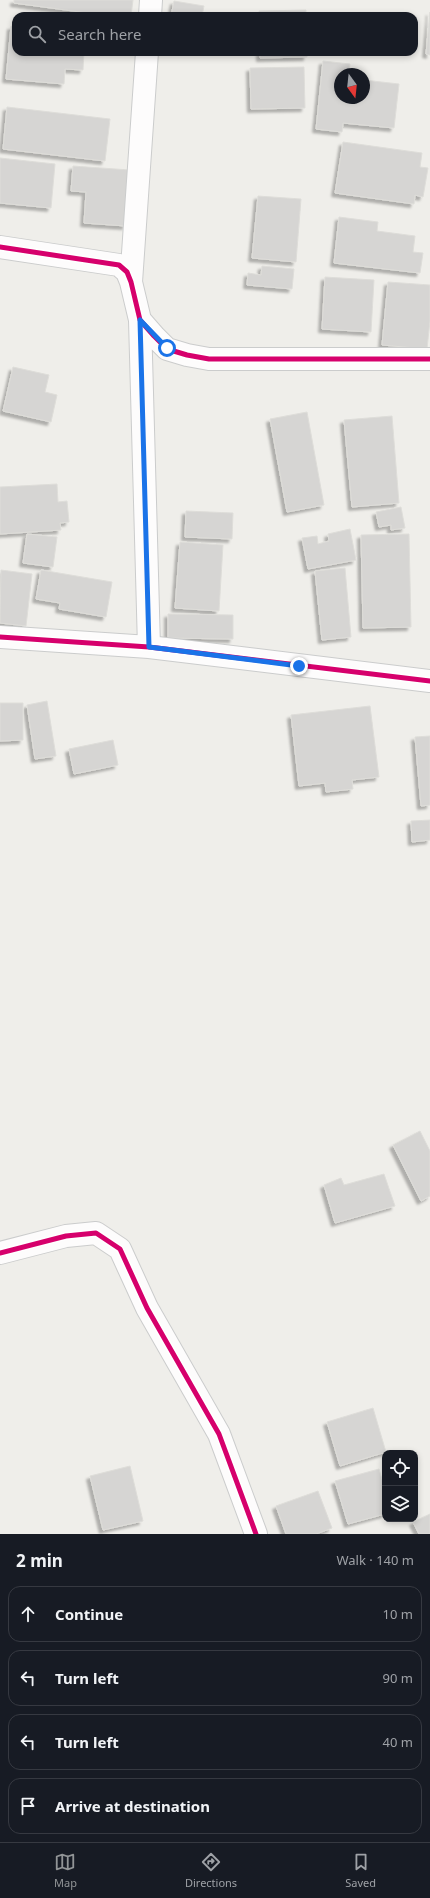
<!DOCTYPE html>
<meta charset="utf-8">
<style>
:root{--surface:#171b24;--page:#20242c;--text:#f1f3f6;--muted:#9ea1a6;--line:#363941;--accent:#919496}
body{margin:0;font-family:"Noto Sans",sans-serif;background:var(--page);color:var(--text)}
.controls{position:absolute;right:12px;bottom:12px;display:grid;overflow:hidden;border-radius:8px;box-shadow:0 2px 6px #0003}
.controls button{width:36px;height:36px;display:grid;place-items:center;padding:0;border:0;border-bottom:1px solid var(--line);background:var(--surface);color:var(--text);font:20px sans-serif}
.compass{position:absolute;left:334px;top:68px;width:36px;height:36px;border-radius:50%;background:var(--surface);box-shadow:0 2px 6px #0003;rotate:165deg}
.stop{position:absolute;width:12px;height:12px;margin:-9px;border:3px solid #1a73e8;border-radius:50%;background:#fff}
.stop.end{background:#1a73e8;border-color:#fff;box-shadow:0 1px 4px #0008}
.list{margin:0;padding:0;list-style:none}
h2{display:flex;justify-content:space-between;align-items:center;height:52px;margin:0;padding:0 16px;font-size:17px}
h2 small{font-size:13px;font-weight:400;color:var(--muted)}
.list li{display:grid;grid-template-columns:26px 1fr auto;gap:12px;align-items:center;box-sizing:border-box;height:56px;margin:0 8px 8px;padding:0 8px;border:1px solid var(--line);border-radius:12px}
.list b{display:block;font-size:15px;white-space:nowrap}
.list em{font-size:13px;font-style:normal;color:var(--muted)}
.icon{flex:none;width:22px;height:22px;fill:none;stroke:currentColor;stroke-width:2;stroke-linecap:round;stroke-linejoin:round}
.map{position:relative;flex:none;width:430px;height:1534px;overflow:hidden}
.search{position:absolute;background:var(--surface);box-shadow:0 2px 6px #0003;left:12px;right:12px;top:12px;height:44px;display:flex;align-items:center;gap:10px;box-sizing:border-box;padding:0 14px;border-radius:12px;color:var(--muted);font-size:15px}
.sheet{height:308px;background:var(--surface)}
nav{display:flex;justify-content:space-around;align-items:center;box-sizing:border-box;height:56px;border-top:1px solid var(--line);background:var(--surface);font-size:11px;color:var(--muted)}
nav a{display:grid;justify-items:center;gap:2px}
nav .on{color:var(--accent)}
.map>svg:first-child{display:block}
.building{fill:#d6d5d3;stroke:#deddd9;filter:url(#shadow)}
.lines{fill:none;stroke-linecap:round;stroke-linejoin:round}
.street-casing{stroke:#cbcccc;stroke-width:24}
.street{stroke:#fdfcfc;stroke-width:22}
.cycleway-casing{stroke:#fff;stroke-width:8}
.cycleway{stroke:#d6006c;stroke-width:5}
.route{stroke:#1a73e8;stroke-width:5}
</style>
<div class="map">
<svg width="430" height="1534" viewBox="0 0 430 1534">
<defs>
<filter id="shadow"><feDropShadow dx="-3.5" dy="3.5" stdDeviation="1" flood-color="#0004"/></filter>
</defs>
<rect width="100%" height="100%" fill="#efeeea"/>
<!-- building -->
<path class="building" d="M 14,0 L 133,0 L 131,16 L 110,16 L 14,3 Z
M 174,1 L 204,6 L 202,16 L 171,16 Z
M 306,10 L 306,16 L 259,16 L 259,11 Z
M 430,12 L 430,55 L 426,54 Z
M 11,26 L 16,27 L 16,52 L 84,52 L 83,70 L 65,69 L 64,84 L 6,79 Z
M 260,52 L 307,52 L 307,57 L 260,58 Z
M 323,61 L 350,64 L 349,74 L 340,74 L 340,98 L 364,98 L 364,80 L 399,84 L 394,128 L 343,123 L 342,132 L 316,129 Z
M 304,67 L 305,108 L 251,109 L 250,68 Z
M 7,107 L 110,119 L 105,161 L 3,149 Z
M 343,142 L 422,153 L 420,167 L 428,168 L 423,197 L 415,195 L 414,204 L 335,193 Z
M 0,158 L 55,164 L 51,208 L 0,203 Z
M 73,166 L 130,170 L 126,226 L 84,223 L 86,192 L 71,191 Z
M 258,196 L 301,199 L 296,262 L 252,258 Z
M 339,217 L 378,222 L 377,231 L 415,236 L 413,252 L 423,253 L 420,273 L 334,263 Z
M 262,266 L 294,269 L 292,289 L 247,285 L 248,273 L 261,275 Z
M 325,277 L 374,280 L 371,332 L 322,329 Z
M 388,282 L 430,285 L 430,321 L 427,349 L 382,345 Z
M 13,367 L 49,375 L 45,392 L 57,395 L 51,422 L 3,411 Z
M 307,412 L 324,505 L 287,512 L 270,419 Z
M 392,416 L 399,503 L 352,507 L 344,420 Z
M 57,484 L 58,502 L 67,501 L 69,522 L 60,523 L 61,530 L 0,534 L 0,487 Z
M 401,507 L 405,528 L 391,530 L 391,525 L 379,527 L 376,512 Z
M 186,511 L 233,513 L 232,539 L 185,537 Z
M 350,529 L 356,560 L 308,569 L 302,538 L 317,536 L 318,544 L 329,541 L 328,534 Z
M 27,534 L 57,537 L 53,567 L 23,563 Z
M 409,534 L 411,627 L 363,628 L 361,535 Z
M 180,542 L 223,545 L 219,611 L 175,608 Z
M 345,568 L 351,637 L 322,640 L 315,571 Z
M 1,570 L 32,574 L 26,626 L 0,623 Z
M 41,570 L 112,582 L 106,617 L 59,609 L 60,603 L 36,599 Z
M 168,614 L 233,615 L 233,639 L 168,638 Z
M 47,701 L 56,756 L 35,759 L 27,705 Z
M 0,703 L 23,703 L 23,740 L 0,741 Z
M 370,706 L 379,777 L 352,780 L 353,789 L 326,792 L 325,783 L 299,786 L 291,715 Z
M 430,736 L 430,805 L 421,806 L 415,737 Z
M 113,740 L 118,765 L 74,774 L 69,749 Z
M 430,820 L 430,840 L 412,842 L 411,821 Z
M 420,1131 L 430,1151 L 430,1196 L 421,1201 L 393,1145 Z
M 384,1174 L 395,1206 L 335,1223 L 324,1185 L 341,1178 L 344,1185 Z
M 373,1408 L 386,1452 L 340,1466 L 327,1422 Z
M 130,1466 L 143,1521 L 103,1530 L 90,1476 Z
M 379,1469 L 385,1490 L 385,1514 L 348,1524 L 335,1481 Z
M 318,1491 L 332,1528 L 316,1534 L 286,1534 L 276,1506 Z
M 430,1514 L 430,1534 L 419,1534 L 413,1522 Z"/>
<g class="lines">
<defs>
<path id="street" d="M 150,16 L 151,0
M 0,247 L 119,265 L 127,272 L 131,282 L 140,320 L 154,336 L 167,349 L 187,355 L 209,359 L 430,359
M 131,282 L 147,52
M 140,320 L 149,647
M 0,637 L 149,647 L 430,681
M 0,1253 L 66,1236 L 96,1233 L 120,1249 L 147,1308 L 219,1434 L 256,1534"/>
</defs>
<!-- street casing -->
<use href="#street" class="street-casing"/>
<!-- street -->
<use href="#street" class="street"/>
<defs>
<path id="cycleway" d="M 0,247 L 119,265 L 127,272 L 131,282 L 140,320 L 154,336 L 167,349 L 187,355 L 209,359 L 430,359
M 0,637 L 149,647 L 430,681
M 0,1253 L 66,1236 L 96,1233 L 120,1249 L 147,1308 L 219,1434 L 256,1534"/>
</defs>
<!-- cycleway casing -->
<use href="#cycleway" class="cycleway-casing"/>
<!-- cycleway -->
<use href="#cycleway" class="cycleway"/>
</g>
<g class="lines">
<!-- route -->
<path class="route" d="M 167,348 L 140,320 L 149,647 L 299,666"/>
</g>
</svg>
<div class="controls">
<button><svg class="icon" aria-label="locate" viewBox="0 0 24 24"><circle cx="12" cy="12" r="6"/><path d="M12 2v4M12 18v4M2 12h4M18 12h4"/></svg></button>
<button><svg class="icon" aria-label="layers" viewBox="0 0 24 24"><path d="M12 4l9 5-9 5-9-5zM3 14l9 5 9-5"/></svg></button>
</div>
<svg class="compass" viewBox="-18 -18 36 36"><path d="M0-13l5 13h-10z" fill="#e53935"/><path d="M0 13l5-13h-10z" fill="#9ea1a6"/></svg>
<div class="stop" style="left:167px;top:348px"></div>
<div class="stop end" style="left:299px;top:666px"></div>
<div class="search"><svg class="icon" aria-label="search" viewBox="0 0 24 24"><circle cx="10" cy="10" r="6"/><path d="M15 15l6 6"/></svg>Search here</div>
</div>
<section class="sheet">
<h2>2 min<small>Walk · 140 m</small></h2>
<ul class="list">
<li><svg class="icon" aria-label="ahead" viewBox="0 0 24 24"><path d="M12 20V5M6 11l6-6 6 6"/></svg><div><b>Continue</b></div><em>10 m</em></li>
<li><svg class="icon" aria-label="left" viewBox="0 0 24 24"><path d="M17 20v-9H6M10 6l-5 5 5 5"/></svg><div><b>Turn left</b></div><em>90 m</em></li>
<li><svg class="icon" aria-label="left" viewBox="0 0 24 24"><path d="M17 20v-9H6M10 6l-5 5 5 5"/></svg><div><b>Turn left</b></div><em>40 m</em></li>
<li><svg class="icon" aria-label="arrive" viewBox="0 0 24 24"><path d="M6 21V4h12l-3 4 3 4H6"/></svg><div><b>Arrive at destination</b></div></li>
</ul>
</section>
<nav>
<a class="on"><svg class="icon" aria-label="map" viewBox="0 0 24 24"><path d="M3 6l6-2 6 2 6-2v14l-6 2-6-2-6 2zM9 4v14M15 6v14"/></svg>Map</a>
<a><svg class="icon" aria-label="directions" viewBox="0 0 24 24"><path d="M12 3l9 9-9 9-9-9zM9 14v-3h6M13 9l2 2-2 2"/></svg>Directions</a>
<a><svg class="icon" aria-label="saved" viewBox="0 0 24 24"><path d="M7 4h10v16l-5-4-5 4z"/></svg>Saved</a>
</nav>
